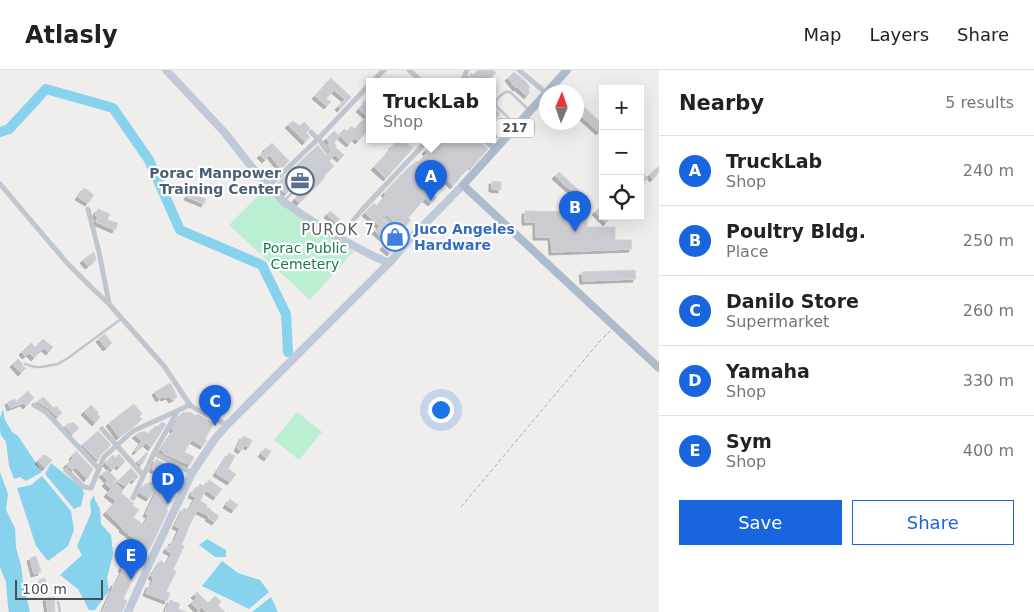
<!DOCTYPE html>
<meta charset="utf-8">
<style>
:root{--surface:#fff;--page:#f6f6f6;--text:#222;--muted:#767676;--line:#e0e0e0;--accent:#1865df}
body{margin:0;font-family:"DejaVu Sans",sans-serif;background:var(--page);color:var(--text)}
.controls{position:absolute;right:15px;top:15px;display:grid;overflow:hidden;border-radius:0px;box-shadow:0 5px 20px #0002}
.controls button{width:45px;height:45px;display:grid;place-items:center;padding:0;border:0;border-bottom:1px solid var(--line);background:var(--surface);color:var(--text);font:25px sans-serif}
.compass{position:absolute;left:539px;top:15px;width:45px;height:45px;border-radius:50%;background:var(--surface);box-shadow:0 5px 20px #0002;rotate:2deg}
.scale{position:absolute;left:15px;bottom:12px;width:88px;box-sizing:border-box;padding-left:5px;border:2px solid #46505b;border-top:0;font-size:14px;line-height:18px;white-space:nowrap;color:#46505b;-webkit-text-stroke:4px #fff;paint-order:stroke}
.you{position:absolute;left:440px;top:339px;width:18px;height:18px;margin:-12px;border:4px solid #fff;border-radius:50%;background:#1a73e8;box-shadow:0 0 0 8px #1a73e833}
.badge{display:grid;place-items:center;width:32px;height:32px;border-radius:50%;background:var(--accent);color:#fff;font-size:16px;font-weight:700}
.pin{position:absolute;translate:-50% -41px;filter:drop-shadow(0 1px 2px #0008)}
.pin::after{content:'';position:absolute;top:26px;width:18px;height:15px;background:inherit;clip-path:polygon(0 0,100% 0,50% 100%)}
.popup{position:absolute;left:366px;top:8px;width:130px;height:65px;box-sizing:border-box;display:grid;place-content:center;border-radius:0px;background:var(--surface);filter:drop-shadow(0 1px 4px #0005);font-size:16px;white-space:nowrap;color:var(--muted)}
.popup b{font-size:19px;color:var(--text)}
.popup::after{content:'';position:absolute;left:50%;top:100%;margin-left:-10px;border:10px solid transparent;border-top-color:var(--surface)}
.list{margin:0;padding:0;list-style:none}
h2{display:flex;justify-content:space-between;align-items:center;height:65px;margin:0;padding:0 20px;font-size:21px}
h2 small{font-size:16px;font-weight:400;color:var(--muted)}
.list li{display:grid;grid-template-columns:32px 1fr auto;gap:15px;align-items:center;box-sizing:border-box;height:70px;padding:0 20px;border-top:1px solid var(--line)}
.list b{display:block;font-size:19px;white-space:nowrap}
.list p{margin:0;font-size:16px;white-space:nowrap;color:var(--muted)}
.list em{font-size:16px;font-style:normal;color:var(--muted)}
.actions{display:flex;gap:10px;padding:15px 20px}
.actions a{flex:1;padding:11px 0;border:1px solid var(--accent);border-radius:0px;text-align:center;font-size:18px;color:var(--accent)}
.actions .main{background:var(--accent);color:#fff}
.icon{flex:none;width:28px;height:28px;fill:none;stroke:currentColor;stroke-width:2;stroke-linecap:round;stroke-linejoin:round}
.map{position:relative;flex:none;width:659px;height:542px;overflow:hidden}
header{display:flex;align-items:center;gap:30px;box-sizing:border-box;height:70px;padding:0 25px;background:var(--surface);border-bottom:1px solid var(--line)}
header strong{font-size:24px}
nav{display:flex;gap:28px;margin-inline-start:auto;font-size:18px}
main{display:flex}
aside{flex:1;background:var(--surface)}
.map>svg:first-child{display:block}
.green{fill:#bbefd1}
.water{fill:#87d2ec}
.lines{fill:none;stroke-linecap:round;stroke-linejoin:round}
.river{stroke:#87d2ec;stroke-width:10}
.building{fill:#caccd2;stroke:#d1d3d9;filter:url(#shadow)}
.path{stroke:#73cda5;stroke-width:1;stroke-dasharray:4 2.5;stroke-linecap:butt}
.lane{stroke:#bec7d0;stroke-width:2.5}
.street{stroke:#bec7d0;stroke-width:5}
.secondary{stroke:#c0c9d7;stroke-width:8}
.primary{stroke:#adbbcd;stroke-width:8}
.labels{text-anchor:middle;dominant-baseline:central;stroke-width:4.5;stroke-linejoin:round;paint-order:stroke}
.shield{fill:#fff;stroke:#7e848c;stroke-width:1}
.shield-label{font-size:12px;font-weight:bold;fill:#46505b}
.service-label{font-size:14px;font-weight:bold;fill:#4e5e75;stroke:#fff;text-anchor:end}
.shop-label{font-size:14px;font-weight:bold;fill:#366cbe;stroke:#fff;text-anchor:start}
.park-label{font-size:14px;fill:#167c4e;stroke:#fff}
.neighbourhood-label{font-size:15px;letter-spacing:1px;fill:#5a5d62;stroke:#fff}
</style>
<header>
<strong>Atlasly</strong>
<nav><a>Map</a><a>Layers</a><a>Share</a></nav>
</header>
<main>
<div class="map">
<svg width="659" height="542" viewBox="0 0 659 542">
<defs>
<filter id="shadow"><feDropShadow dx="-3" dy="3" stdDeviation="0" flood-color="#0004"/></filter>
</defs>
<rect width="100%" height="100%" fill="#f0eded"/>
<!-- green -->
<path class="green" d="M 266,118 L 288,140 L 302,150 L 354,181 L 310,230 L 229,155 Z
M 297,342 L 322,362 L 299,390 L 274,370 Z"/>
<!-- water -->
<path class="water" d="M 3,339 L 5,350 L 12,362 L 18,366 L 42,402 L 26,411 L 20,407 L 14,409 L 9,396 L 6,372 L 1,365 L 0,360 L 0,348 Z
M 51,393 L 81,417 L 84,423 L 81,436 L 74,439 L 45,404 Z
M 0,402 L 8,424 L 6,440 L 15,458 L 16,478 L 21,495 L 23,512 L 30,542 L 9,542 L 8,536 L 6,512 L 0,497 Z
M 42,406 L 71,441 L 74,460 L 68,476 L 48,491 L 36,476 L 17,418 L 31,415 Z
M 94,425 L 95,430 L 100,439 L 101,454 L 111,465 L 113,484 L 107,508 L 109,521 L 95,540 L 89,540 L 78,519 L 60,505 L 82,485 L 77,476 L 91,443 L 90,432 Z
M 207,469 L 226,480 L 226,487 L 215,487 L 199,475 Z
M 222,491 L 238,503 L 260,510 L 269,522 L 249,539 L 202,516 Z
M 271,527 L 278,542 L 252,542 Z"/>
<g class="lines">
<!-- river -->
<path class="river" d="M 0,62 L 9,59 L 46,19 L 113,38 L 149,90 L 180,160 L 262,195 L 286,244 L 288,282"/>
</g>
<!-- building -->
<path class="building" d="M 478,0 L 493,0 L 496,3 L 485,12 L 468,12 L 467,11 L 470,4 L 471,3 L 473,5 Z
M 514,2 L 525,11 L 530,17 L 528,20 L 530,22 L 527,26 L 517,17 L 516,18 L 508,8 Z
M 331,8 L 351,27 L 340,39 L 338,37 L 345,29 L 334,20 L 326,29 L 331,32 L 327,36 L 315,26 Z
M 370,26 L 370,58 L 358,71 L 355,68 L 349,74 L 339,65 L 344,59 L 347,61 L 352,56 L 354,59 L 367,46 L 359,39 Z
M 576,29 L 603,55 L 603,58 L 599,62 L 576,41 Z
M 492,37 L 500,44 L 492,52 Z
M 293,51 L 300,56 L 304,52 L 310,58 L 306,63 L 310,67 L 305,72 L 288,55 Z
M 492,53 L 502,62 L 496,68 L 492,64 Z
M 334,61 L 340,66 L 334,73 L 336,75 L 335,77 L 344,85 L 340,89 L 335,85 L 329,91 L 334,96 L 324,106 L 325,107 L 319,114 L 299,133 L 295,129 L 303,120 L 301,118 L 312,107 L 312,105 L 311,102 L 307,103 L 286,124 L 276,115 L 318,75 L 325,85 L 330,84 L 331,80 L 328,75 L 330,72 L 326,69 Z
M 398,70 L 408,70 L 410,72 L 408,74 L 413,78 L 386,108 L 374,97 L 388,82 L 392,77 L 391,77 Z
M 436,70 L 480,70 L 481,73 L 488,79 L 472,97 L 471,96 L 458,109 L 459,109 L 453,116 L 447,110 L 434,125 L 436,128 L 431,133 L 425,128 L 408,148 L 411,150 L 403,159 L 387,145 L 383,145 L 382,147 L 383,149 L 401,165 L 394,173 L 397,175 L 390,183 L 383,177 L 387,172 L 375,161 L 380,156 L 365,143 L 374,133 L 377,136 L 386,125 L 384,123 L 408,98 L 417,91 L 418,92 L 427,83 L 425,81 Z
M 272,73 L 289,91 L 281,99 L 270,85 L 265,90 L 260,85 L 266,81 L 265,79 Z
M 659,96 L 659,102 L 653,109 L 649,105 Z
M 640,100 L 648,108 L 640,116 Z
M 559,102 L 584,125 L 580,129 L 555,106 Z
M 492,111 L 501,112 L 501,120 L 492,119 Z
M 84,118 L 94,125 L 88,133 L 78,127 Z
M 189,123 L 206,129 L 204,134 L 187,127 Z
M 603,134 L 603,146 L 612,146 L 606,153 L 595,142 Z
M 98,139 L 110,144 L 107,150 L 118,153 L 115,160 L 96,152 L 98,147 L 95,145 Z
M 330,141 L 340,149 L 337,153 L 327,145 Z
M 525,141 L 587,142 L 587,157 L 615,157 L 615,170 L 631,170 L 632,179 L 552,182 L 551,167 L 536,167 L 536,152 L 525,152 Z
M 94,182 L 96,190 L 88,196 L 83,190 Z
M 635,200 L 636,209 L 583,211 L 582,202 Z
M 105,264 L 112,273 L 106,278 L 99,269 Z
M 43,269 L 53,277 L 49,282 L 44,278 L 34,288 L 29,283 L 25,286 L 22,282 L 31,273 L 35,277 Z
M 18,289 L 22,293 L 22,296 L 26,298 L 21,303 L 13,294 Z
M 170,313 L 175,321 L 174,321 L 177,327 L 172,330 L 169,326 L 164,328 L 163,326 L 159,329 L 155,322 Z
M 28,321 L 34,328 L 26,336 L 23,333 L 10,338 L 8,332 L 15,329 L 16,332 Z
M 43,327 L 54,338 L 56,336 L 62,343 L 57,347 L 48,338 L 38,332 L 37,332 Z
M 134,334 L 142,344 L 139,346 L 142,349 L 119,367 L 109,353 Z
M 91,335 L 98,342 L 97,344 L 100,347 L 95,353 L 84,342 Z
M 186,342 L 189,343 L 190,342 L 196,346 L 197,344 L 214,353 L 205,369 L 207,370 L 203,376 L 192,370 L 184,382 L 194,387 L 190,395 L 163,383 L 164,381 L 161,380 L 174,360 L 172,359 L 180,346 L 182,343 Z
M 73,352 L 79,358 L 72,364 L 65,356 L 69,353 L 71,354 Z
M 163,352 L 166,354 L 151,378 L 146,373 L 136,382 L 135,381 L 142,371 L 135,365 L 141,362 L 142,363 L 144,361 L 148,364 L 150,361 L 151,362 L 155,356 L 158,357 L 160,354 Z
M 98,361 L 111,375 L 101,384 L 98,391 L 82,375 Z
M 243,366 L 252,370 L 249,377 L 245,375 L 241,381 L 237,378 Z
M 265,378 L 271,381 L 267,388 L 261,384 Z
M 76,381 L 93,399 L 87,409 L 76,397 L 73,400 L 66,395 L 73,388 L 72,387 Z
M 147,382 L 148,383 L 141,396 L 137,392 Z
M 229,383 L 235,386 L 228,399 L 236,404 L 230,412 L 216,403 Z
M 119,384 L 125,392 L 119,397 L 117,395 L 112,400 L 106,393 L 108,390 L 113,385 L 115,388 Z
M 43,385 L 44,386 L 45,385 L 52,390 L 45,398 L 38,391 Z
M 156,389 L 181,403 L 177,410 L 181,412 L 174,429 L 172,428 L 166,440 L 168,441 L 149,480 L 122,459 L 123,458 L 106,442 L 116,431 L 107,424 L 111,419 L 105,413 L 108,411 L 102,404 L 108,400 L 118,411 L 131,398 L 138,406 L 138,407 L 134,411 L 132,409 L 126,416 L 112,409 L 123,420 L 121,423 L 134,434 L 132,435 L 139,440 L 133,447 L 144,455 L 149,445 L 146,444 L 157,420 L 156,419 L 149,428 L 140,423 L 146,413 L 148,414 L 150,412 L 155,414 L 161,404 L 152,399 Z
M 209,410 L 222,419 L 216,427 L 206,420 L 200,431 L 207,435 L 206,437 L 211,439 L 210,440 L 219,446 L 215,452 L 208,448 L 209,446 L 197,440 L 187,461 L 187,462 L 181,475 L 184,476 L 173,500 L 176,502 L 166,522 L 170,523 L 167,531 L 146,523 L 149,515 L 151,516 L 154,508 L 151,506 L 161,490 L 166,495 L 172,483 L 166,480 L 168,476 L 170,477 L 172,471 L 174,472 L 180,458 L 175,456 L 184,438 L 189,440 L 196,427 L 191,425 L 194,419 L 196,420 L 200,414 L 205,417 Z
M 230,429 L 238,435 L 234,440 L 226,435 Z
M 126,473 L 144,484 L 141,489 L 140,488 L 134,496 L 139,500 L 135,505 L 123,529 L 127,531 L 122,542 L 102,542 L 113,518 L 112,518 L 114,513 L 116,514 L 123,500 L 121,499 L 126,489 L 118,483 Z
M 36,486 L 41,502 L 34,504 L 30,488 Z
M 45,508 L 47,515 L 40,517 L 39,510 Z
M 197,522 L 208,533 L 215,526 L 221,532 L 218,535 L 225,542 L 206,542 L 202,537 L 198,540 L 191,533 L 197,528 L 194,525 Z
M 54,527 L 55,542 L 48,542 L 46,528 Z
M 170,530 L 180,534 L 178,539 L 186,542 L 165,542 Z"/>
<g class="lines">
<!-- path -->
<path class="path" d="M 461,437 L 599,272 L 610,261"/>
<!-- lane -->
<path class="lane" d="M 516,55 L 496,36 L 496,30 C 500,27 504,20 510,22 L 529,40
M 284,131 L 309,105
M 385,147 L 408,168
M 25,294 L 35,297 L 42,297 L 58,294 L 68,288 L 121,249
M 58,532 L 60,542"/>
<!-- street -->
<path class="street" d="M 409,0 L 422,12
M 519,0 L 546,23
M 372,12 L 384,0
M 462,12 L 467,0
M 311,62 L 321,72 L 327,81
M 484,70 L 496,80
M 0,114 L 67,193 L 92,218 L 109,234 L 164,296 L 190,335 L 196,339 L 227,355
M 269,116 L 318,69 L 370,14
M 88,139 L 99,182 L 109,233
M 339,168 L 361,141 L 428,70
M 34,335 L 46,342 L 99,399
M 102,359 L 143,405
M 154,383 L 192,403
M 66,400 L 84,417 L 91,418 L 104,387 L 133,361 L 190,335
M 133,428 L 154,383 L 177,342"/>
<!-- secondary -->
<path class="secondary" d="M 166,0 L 225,63 L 250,95 L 284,132 L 304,146 L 339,168 L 373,186 L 389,193
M 128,542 L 150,492 L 192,403 L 214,370 L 227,355 L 389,193 L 410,169 L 463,115"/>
<!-- primary -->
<path class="primary" d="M 567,0 L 463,115 L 659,298"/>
</g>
<!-- icons -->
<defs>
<symbol id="office-ring" viewBox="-11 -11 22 22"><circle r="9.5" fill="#fff" stroke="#5c6f8a" stroke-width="1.5"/><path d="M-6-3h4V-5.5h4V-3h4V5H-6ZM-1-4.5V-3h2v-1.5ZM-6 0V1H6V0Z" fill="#5c6f8a"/></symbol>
<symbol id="shop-ring" viewBox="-11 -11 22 22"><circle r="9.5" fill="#fff" stroke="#3f7fe0" stroke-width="1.5"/><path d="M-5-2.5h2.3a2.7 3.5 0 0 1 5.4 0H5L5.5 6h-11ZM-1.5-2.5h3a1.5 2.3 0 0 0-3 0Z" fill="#3f7fe0"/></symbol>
</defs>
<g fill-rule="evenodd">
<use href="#office-ring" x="284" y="95" width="32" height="32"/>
<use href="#shop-ring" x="379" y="151" width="32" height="32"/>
</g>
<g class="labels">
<!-- shield labels -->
<rect class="shield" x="496" y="48.5" width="38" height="19" rx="4"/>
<g class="shield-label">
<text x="515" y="58">217</text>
</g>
<!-- service labels -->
<g class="service-label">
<text x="281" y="103">Porac Manpower<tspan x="281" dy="16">Training Center</tspan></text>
</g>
<!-- shop labels -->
<g class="shop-label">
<text x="414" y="159">Juco Angeles<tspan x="414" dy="16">Hardware</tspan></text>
</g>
<!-- park labels -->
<g class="park-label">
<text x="305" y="178">Porac Public<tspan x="305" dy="16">Cemetery</tspan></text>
</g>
<!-- neighbourhood labels -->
<g class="neighbourhood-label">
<text x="338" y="160">PUROK 7</text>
</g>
</g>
</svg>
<div class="controls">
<button>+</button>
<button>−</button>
<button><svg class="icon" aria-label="locate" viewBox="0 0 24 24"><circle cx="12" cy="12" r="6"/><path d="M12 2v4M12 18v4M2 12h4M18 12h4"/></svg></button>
</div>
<svg class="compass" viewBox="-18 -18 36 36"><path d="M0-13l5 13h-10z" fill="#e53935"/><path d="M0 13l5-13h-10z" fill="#767676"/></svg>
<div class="scale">100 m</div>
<div class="you"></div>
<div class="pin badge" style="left:431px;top:131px">A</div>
<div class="popup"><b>TruckLab</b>Shop</div>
<div class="pin badge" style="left:575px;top:162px">B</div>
<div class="pin badge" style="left:215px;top:356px">C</div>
<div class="pin badge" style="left:168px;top:434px">D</div>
<div class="pin badge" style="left:131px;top:510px">E</div>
</div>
<aside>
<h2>Nearby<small>5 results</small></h2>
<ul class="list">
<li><span class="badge">A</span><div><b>TruckLab</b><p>Shop</p></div><em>240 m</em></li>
<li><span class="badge">B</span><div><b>Poultry Bldg.</b><p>Place</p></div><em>250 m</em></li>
<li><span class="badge">C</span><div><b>Danilo Store</b><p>Supermarket</p></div><em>260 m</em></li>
<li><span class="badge">D</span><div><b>Yamaha</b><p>Shop</p></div><em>330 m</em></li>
<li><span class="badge">E</span><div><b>Sym</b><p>Shop</p></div><em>400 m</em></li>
</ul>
<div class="actions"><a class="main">Save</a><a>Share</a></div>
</aside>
</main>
